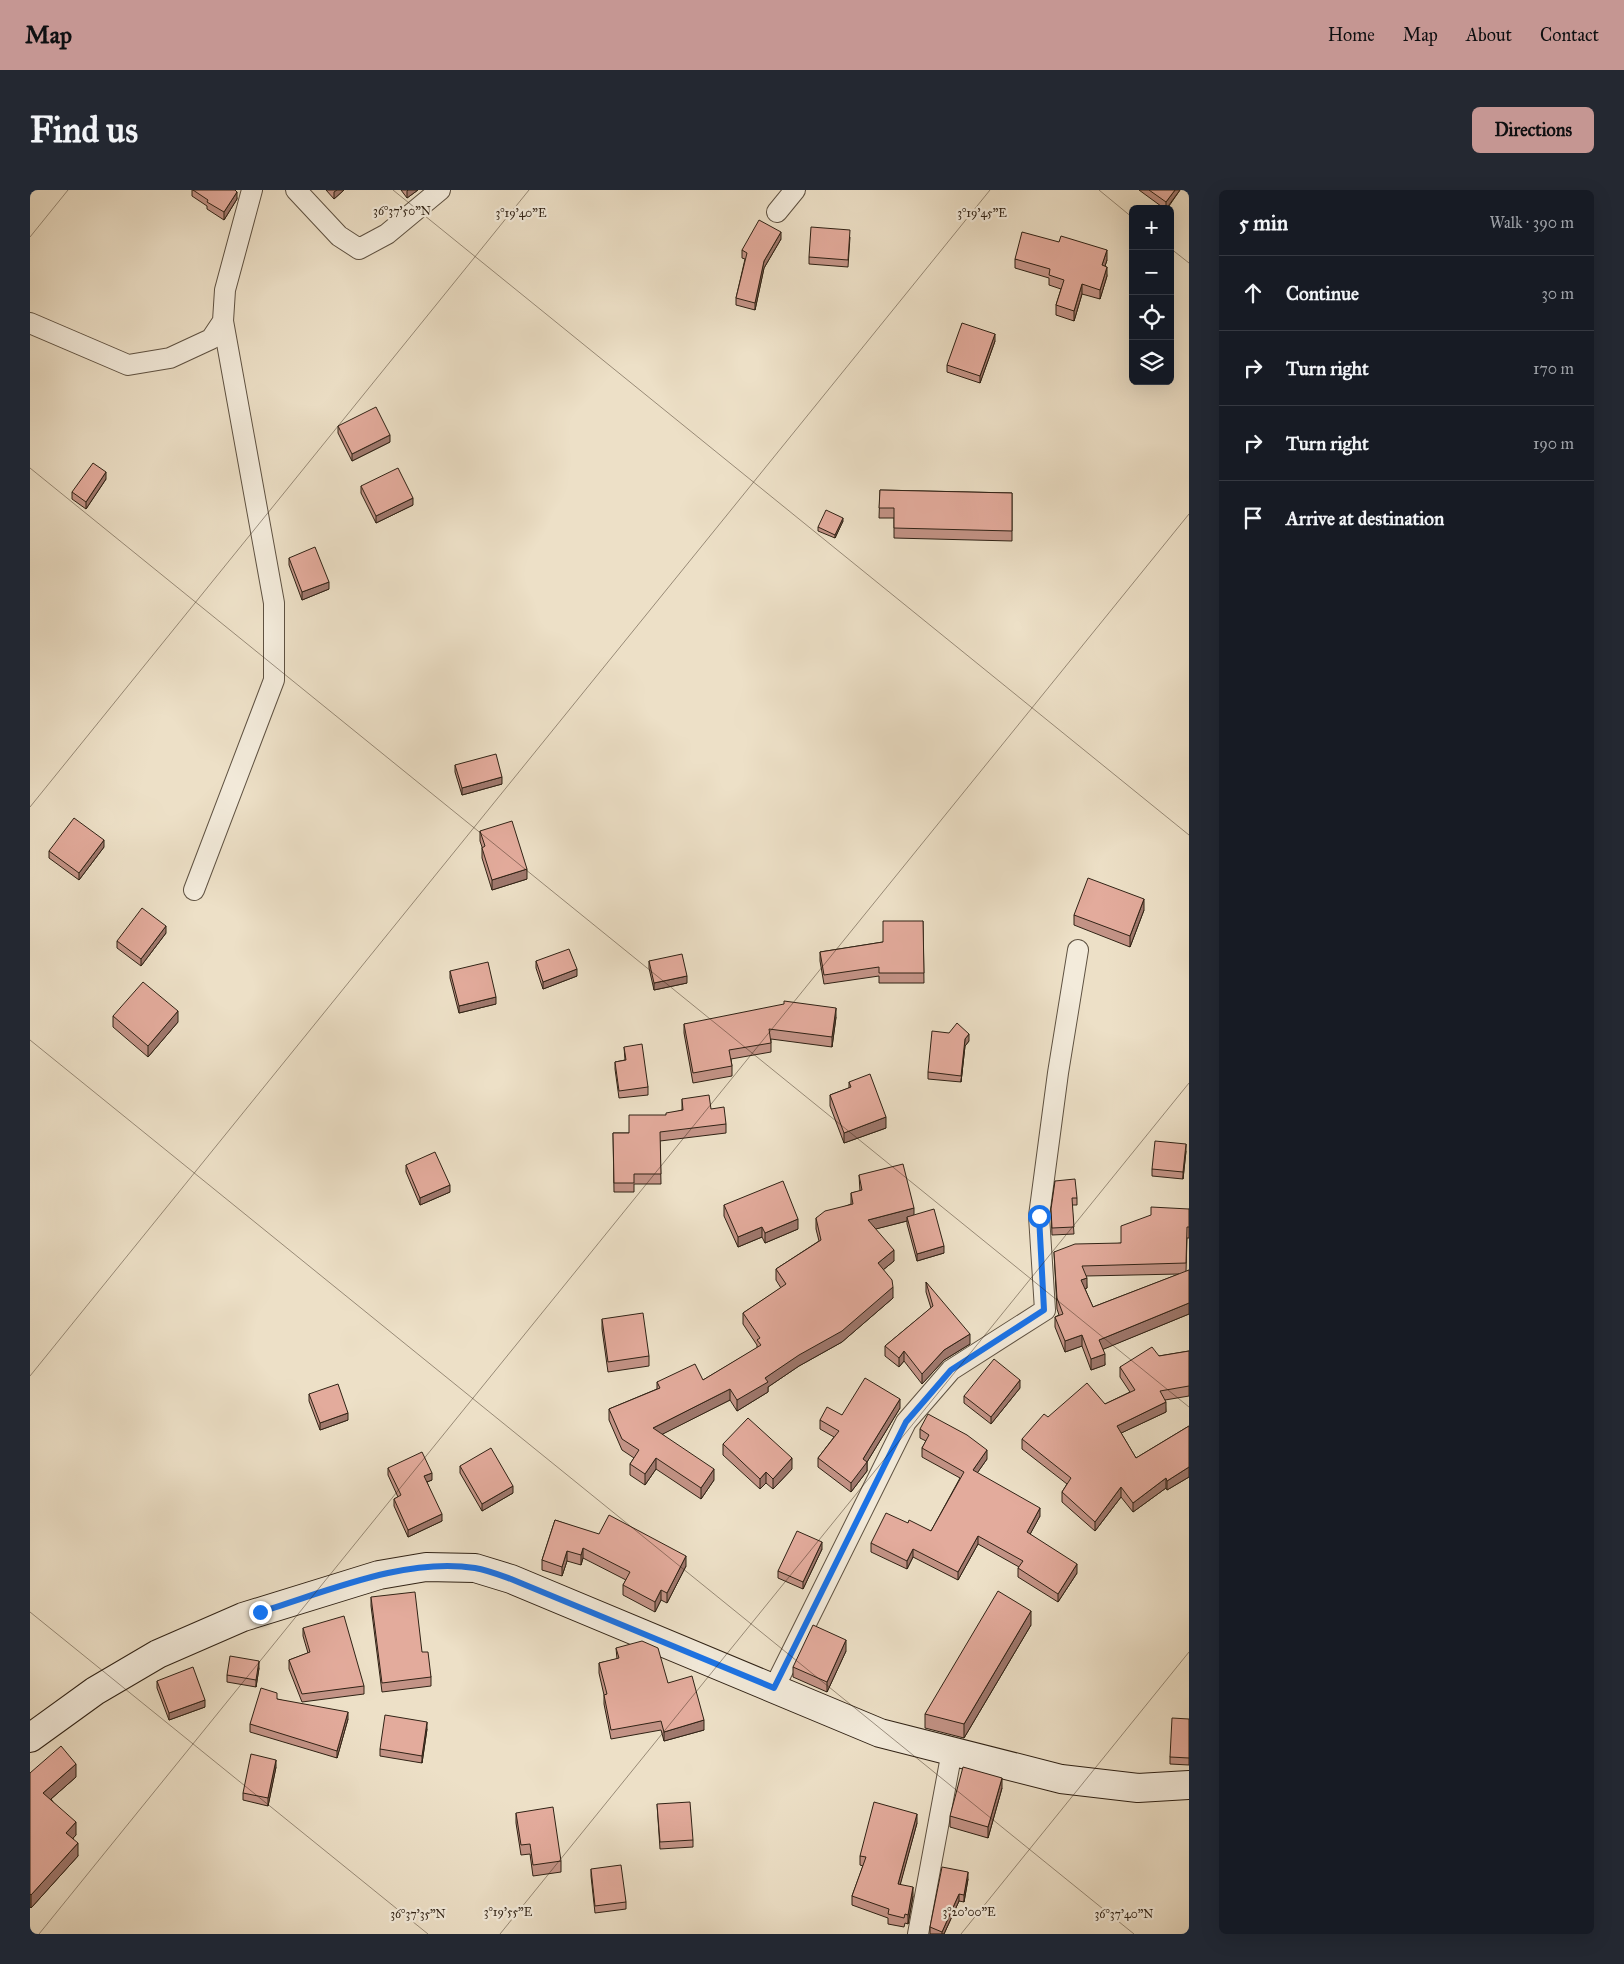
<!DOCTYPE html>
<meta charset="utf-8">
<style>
:root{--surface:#171b24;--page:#242831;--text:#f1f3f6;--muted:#9ea1a6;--line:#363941;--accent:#c59692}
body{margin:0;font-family:"IM FELL Great Primer",serif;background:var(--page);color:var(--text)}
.controls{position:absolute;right:15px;top:15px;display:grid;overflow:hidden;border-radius:8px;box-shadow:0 5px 20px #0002}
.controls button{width:45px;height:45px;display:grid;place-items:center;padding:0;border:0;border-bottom:1px solid var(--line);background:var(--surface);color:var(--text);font:25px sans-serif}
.stop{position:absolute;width:15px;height:15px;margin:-11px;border:4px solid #1a73e8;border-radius:50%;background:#fff}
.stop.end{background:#1a73e8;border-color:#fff;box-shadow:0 1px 5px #0008}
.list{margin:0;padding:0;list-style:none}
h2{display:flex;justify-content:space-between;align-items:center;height:65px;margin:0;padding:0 20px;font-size:21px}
h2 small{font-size:16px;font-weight:400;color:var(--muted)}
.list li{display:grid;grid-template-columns:32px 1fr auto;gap:15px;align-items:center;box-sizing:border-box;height:75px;padding:0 20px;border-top:1px solid var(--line)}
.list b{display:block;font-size:19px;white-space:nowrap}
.list em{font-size:16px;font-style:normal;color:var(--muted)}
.icon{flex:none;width:28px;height:28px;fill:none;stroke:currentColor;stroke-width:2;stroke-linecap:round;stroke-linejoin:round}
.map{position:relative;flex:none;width:1159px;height:1744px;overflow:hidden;border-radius:8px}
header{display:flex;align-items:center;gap:30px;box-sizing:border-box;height:70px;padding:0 25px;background:var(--accent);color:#111}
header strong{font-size:24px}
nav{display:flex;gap:28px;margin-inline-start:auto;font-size:18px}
.intro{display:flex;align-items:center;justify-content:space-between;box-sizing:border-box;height:120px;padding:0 30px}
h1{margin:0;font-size:35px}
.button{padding:12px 22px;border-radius:8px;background:var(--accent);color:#111;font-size:18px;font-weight:700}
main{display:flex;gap:30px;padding:0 30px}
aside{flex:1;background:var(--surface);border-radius:8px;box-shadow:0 5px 20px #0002}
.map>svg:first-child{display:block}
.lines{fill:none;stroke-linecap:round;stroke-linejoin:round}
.street-casing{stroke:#5f5242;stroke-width:22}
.secondary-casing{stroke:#302215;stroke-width:30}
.street{stroke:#f3ebdb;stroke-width:20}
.secondary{stroke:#f3ebdb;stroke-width:28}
.wall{fill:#c39386;stroke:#302215;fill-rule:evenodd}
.shaded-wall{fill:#9f786d;stroke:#302215}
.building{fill:#e3ab9c;stroke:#302215}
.route{stroke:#1a73e8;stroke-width:6}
.ticks{fill:none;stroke:#302215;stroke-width:1;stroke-opacity:0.45}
.ticks-label{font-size:12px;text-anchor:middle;fill:#302215;stroke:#f3ebdb;stroke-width:4.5;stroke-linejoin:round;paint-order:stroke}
</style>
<header>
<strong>Map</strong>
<nav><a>Home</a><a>Map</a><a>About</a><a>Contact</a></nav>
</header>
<div class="intro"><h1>Find us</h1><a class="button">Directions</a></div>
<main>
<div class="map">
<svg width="1159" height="1744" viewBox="0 0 1159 1744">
<rect width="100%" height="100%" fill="#ede0c7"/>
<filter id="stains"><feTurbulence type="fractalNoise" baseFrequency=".004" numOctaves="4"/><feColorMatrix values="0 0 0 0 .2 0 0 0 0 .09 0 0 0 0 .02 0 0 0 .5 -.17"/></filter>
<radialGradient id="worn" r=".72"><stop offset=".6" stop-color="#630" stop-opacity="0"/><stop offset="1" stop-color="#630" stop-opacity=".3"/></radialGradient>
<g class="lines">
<defs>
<path id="street" d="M 266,0 L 309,46 L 329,59 L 357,44 L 410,0
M 747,22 L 765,0
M 0,133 L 98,175 L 140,168 L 181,149 L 193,131 L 195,100 L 222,0
M 164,700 L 244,490 L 244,413 L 193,131
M 744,1498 L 876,1232 L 921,1180 L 1015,1120 L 1009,1026 L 1028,883 L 1048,760
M 888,1744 L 922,1561"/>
<path id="secondary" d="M 0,1548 L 65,1501 L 128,1464 L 213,1427 L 349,1385 L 396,1377 L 445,1378 L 481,1389 L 850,1543 L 1031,1589 L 1108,1598 L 1159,1595"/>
</defs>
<!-- street casing -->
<use href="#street" class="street-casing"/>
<!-- secondary casing -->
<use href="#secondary" class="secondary-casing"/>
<!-- street -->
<use href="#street" class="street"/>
<!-- secondary -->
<use href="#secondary" class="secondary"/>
</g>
<!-- wall -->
<path class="wall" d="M 162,0 L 205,0 L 207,9 L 194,30 L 177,19 L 177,16 L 162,6 Z
M 296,0 L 314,0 L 304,9 Z
M 371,0 L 388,0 L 377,8 Z
M 1109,0 L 1150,0 L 1137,19 L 1135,19 Z
M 820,47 L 818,77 L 779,74 L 779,67 Z
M 751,49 L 734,78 L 725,120 L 706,115 L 706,108 L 715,69 L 712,68 L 712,60 Z
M 985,69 L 1077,70 L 1075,76 L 1077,86 L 1070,109 L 1052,104 L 1044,131 L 1026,125 L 1026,115 L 1031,99 L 1019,95 L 1019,88 L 985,78 Z
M 965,151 L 950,193 L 917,182 L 917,175 Z
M 308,236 L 360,252 L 322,271 L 308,243 Z
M 76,289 L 56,319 L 42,309 L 42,302 Z
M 331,296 L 383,315 L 346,333 L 331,303 Z
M 850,300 L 982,303 L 982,351 L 864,348 L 864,328 L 849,328 Z
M 813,331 L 805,348 L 788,341 L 788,337 Z
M 259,368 L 299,399 L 272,410 L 259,375 Z
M 425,575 L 472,594 L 432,605 L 425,582 Z
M 450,641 L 497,689 L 462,700 L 452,668 L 452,657 L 450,651 Z
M 74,657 L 49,690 L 19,668 L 19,661 Z
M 1114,720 L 1100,757 L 1044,735 L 1044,725 Z
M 893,731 L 894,793 L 849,793 L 849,786 L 794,794 L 790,771 L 790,762 L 853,752 Z
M 136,743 L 111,776 L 87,758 L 87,751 Z
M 506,771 L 547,786 L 513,799 L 506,778 Z
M 619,771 L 657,793 L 624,800 L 619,778 Z
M 420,781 L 466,814 L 429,823 L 420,788 Z
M 83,826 L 148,832 L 118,867 L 83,837 Z
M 806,827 L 802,857 L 741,849 L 741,862 L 701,869 L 702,876 L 702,886 L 663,893 L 654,843 L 654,834 Z
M 939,851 L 935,856 L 931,892 L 898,889 L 898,882 Z
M 594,857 L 618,897 L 618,905 L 589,908 L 585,879 L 585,872 L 595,870 Z
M 819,892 L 856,938 L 814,953 L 800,916 L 800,905 L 819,898 Z
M 652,909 L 681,919 L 696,934 L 696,943 L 630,951 L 631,994 L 604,994 L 604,1002 L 584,1002 L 583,943 L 599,943 L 636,925 L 652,920 Z
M 1156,961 L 1153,989 L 1122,986 L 1122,979 Z
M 376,975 L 420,1002 L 390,1015 L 376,982 Z
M 829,985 L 884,1025 L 914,1063 L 887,1071 L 877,1034 L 877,1031 L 845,1039 L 864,1071 L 853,1080 L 863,1108 L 812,1152 L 769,1176 L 738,1197 L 738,1202 L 707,1221 L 700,1210 L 632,1244 L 684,1290 L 671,1309 L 626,1279 L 615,1295 L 600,1285 L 600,1274 L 604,1268 L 592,1260 L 579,1230 L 579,1219 L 627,1199 L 627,1192 L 673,1190 L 727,1158 L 727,1155 L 713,1134 L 713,1123 L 751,1098 L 746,1090 L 746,1079 L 789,1051 L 786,1039 L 786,1028 L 821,1014 L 821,1003 L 830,1001 Z
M 1025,991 L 1047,1008 L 1047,1015 L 1042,1015 L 1044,1044 L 1022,1045 L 1021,1019 Z
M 694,1015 L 768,1039 L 735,1053 L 732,1047 L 708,1057 L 694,1026 Z
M 1159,1019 L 1159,1048 L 1157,1048 L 1156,1082 L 1159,1080 L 1159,1124 L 1073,1159 L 1075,1175 L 1061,1180 L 1052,1156 L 1035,1162 L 1025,1137 L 1025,1127 L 1029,1125 L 1027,1119 L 1024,1062 L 1091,1053 ZM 1149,1084 L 1063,1117 L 1055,1099 L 1057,1098 L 1056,1086 Z
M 896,1092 L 940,1154 L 914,1170 L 892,1194 L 874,1171 L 869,1177 L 855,1166 L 855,1156 L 901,1118 L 896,1102 Z
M 572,1129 L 619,1166 L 619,1176 L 578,1182 L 572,1139 Z
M 1159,1161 L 1159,1206 L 1135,1210 L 1136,1222 L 1091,1243 L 1106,1268 L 1159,1236 L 1159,1287 L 1137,1300 L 1136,1298 L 1103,1322 L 1091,1307 L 1065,1341 L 1032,1312 L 1032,1302 L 1037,1294 L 992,1259 L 992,1249 L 1075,1214 L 1100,1202 L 1090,1187 L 1090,1177 L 1129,1166 Z
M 990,1198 L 961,1234 L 934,1213 L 934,1206 Z
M 279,1204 L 318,1230 L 290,1240 L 279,1211 Z
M 870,1218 L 837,1272 L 837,1281 L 821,1302 L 788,1277 L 788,1268 L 804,1247 L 790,1239 L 790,1230 L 812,1225 Z
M 890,1239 L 957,1269 L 947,1283 L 1010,1326 L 1000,1344 L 1047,1383 L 1028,1412 L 988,1387 L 988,1378 L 989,1377 L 948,1354 L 928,1390 L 883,1367 L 877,1379 L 841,1362 L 841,1353 L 878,1333 L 901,1341 L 930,1288 L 892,1267 L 892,1258 L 896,1251 L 890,1248 Z
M 693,1254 L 762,1279 L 743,1299 L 736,1293 L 730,1299 L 693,1265 Z
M 430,1276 L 483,1303 L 452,1321 L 430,1283 Z
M 358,1278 L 402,1290 L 397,1292 L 412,1331 L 378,1347 L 364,1316 L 364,1309 L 368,1307 L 358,1285 Z
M 525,1330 L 656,1376 L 637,1413 L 631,1410 L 625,1422 L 593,1405 L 593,1395 L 596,1390 L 553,1368 L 551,1375 L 537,1371 L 532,1386 L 512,1380 L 512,1370 Z
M 792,1359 L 773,1399 L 748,1388 L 748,1381 Z
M 341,1407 L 392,1462 L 401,1487 L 401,1496 L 352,1502 L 341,1416 Z
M 1001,1435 L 934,1548 L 895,1538 L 895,1524 Z
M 273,1438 L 334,1496 L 334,1504 L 272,1512 L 259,1479 L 259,1470 L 278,1463 L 273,1446 Z
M 586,1458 L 638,1493 L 674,1540 L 634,1551 L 631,1540 L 581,1549 L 574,1514 L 574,1505 L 569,1483 L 569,1473 L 587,1469 Z
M 816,1461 L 797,1502 L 763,1487 L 763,1477 Z
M 229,1478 L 226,1497 L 197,1492 L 197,1485 Z
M 127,1491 L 175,1517 L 139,1530 L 127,1498 Z
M 247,1509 L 318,1529 L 307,1568 L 220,1542 L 220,1534 Z
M 1159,1529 L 1159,1575 L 1140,1574 L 1140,1567 Z
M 397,1539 L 392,1573 L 350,1566 L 350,1559 Z
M 246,1577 L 238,1616 L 213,1610 L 213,1603 Z
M 0,1583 L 46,1587 L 21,1609 L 46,1645 L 43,1648 L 48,1666 L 1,1718 L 0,1717 Z
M 972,1598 L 958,1648 L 920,1637 L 920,1626 Z
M 627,1614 L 663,1650 L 663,1657 L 630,1659 Z
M 486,1623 L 531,1671 L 531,1682 L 503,1686 L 500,1664 L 491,1665 L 486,1633 Z
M 887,1633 L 870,1694 L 883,1706 L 878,1734 L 875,1733 L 874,1737 L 858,1734 L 858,1728 L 822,1715 L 822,1706 L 833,1676 L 830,1675 L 830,1666 Z
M 561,1679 L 596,1712 L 596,1719 L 565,1723 L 561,1686 Z
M 938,1689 L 934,1712 L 929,1711 L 914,1744 L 900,1744 L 900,1737 Z"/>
<!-- shaded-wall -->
<path class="shaded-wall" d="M 307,0 L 314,0 L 304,9 L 304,2 Z
M 378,0 L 388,0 L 377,8 L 377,1 Z
M 1145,0 L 1150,0 L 1136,19 L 1136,12 Z
M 207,2 L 207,9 L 194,30 L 194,22 Z
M 751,42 L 751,49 L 734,78 L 725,120 L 725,113 L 734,71 Z
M 1077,60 L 1077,70 L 1072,85 L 1072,75 Z
M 1077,77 L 1077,86 L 1070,109 L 1070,100 Z
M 1052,94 L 1052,104 L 1044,131 L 1044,121 Z
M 965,144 L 965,151 L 950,193 L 950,186 Z
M 360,245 L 360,252 L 322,271 L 322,264 Z
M 76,282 L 76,289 L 56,319 L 56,312 Z
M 383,308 L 383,315 L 346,333 L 346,326 Z
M 813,328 L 813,331 L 805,348 L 805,345 Z
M 299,392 L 299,399 L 272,410 L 272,402 Z
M 472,587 L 472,594 L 432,605 L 432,598 Z
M 74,650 L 74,657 L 49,690 L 49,683 Z
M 497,679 L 497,689 L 462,700 L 462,690 Z
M 1114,709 L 1114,720 L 1100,757 L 1100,746 Z
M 136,736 L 136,743 L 111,776 L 111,769 Z
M 547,779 L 547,786 L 513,799 L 513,792 Z
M 657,786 L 657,793 L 624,800 L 624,793 Z
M 466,807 L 466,814 L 429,823 L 429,816 Z
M 806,818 L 806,827 L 802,857 L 802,847 Z
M 148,821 L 148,832 L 118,867 L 118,856 Z
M 939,844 L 939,851 L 935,856 L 931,892 L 935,849 Z
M 856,927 L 856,938 L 814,953 L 814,943 Z
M 1156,954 L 1156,961 L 1153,989 L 1153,982 Z
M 420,995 L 420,1002 L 390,1015 L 390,1008 Z
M 884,1018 L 884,1029 L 877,1027 L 877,1031 L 838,1041 L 838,1030 Z
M 768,1029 L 768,1039 L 735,1053 L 735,1043 Z
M 732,1037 L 732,1047 L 708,1057 L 708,1047 Z
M 914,1056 L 914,1063 L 887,1071 L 887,1064 Z
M 864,1060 L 864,1071 L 848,1084 L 848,1073 Z
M 1057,1088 L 1057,1098 L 1051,1101 L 1051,1090 Z
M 863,1097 L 863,1108 L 812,1152 L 769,1176 L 738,1197 L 738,1202 L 707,1221 L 707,1210 L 735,1188 Z
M 1159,1113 L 1159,1124 L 1069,1161 L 1069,1150 Z
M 940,1144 L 940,1154 L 914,1170 L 892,1194 L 892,1184 L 914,1160 Z
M 1052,1145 L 1052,1156 L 1035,1162 L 1035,1151 Z
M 874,1161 L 874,1171 L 869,1177 L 869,1168 Z
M 1075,1164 L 1075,1175 L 1061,1180 L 1061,1169 Z
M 990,1190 L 990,1198 L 961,1234 L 961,1227 Z
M 700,1199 L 700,1210 L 623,1249 L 623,1238 Z
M 870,1209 L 870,1218 L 837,1272 L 837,1281 L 821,1302 L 821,1293 L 833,1269 Z
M 1136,1212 L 1136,1222 L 1087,1245 L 1087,1236 Z
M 318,1223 L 318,1230 L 290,1240 L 290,1233 Z
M 957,1260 L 957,1269 L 943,1289 L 943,1280 Z
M 626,1268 L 626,1279 L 615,1295 L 615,1284 Z
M 762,1268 L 762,1279 L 743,1299 L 743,1289 Z
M 1159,1277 L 1159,1287 L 1137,1300 L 1137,1291 Z
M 684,1279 L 684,1290 L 671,1309 L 671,1298 Z
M 736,1282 L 736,1293 L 730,1299 L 730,1289 Z
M 402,1283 L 402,1290 L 394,1293 L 394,1286 Z
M 1136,1288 L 1136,1298 L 1103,1322 L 1103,1313 Z
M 483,1296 L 483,1303 L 452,1321 L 452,1314 Z
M 1091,1297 L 1091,1307 L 1065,1341 L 1065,1332 Z
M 1010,1318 L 1010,1326 L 997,1350 L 997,1342 Z
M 412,1324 L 412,1331 L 378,1347 L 378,1340 Z
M 948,1346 L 948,1354 L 928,1390 L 928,1382 Z
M 792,1352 L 792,1359 L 773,1399 L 773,1392 Z
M 553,1358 L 553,1368 L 551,1375 L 551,1365 Z
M 883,1359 L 883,1367 L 877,1379 L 877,1371 Z
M 537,1361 L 537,1371 L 532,1386 L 532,1377 Z
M 656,1366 L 656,1376 L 637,1413 L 637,1403 Z
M 1047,1374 L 1047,1383 L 1028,1412 L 1028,1404 Z
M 631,1400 L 631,1410 L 625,1422 L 625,1412 Z
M 1001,1421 L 1001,1435 L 934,1548 L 934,1534 Z
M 816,1450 L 816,1461 L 797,1502 L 797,1492 Z
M 229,1471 L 229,1478 L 226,1497 L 226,1490 Z
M 175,1510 L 175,1517 L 139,1530 L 139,1523 Z
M 318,1522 L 318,1529 L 307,1568 L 307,1561 Z
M 674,1530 L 674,1540 L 634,1551 L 634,1542 Z
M 397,1532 L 397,1539 L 392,1573 L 392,1566 Z
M 246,1570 L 246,1577 L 238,1616 L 238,1608 Z
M 46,1574 L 46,1587 L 13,1616 L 13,1603 Z
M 972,1588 L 972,1598 L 958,1648 L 958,1637 Z
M 887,1624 L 887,1633 L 868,1703 L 868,1694 Z
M 46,1632 L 46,1645 L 36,1656 L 36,1643 Z
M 48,1653 L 48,1666 L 1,1718 L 1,1705 Z
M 938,1682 L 938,1689 L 934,1712 L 934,1705 Z
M 883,1697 L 883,1706 L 878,1734 L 878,1725 Z
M 929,1704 L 929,1711 L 914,1744 L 912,1744 L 912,1742 Z"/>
<!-- building -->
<path class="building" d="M 163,0 L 205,0 L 207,2 L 194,22 L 177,12 L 178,10 Z
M 1119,0 L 1145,0 L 1136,12 Z
M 729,30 L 751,42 L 734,71 L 725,113 L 706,108 L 717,63 L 712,60 Z
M 781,37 L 820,40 L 818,70 L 779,67 Z
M 992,42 L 1029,52 L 1031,46 L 1077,60 L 1072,75 L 1077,77 L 1070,100 L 1052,94 L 1044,121 L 1026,115 L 1034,90 L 1019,85 L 1020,79 L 985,69 Z
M 932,133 L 965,144 L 950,186 L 917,175 Z
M 346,217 L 360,245 L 322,264 L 308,236 Z
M 63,273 L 76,282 L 56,312 L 42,302 Z
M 368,278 L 383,308 L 346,326 L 331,296 Z
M 850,300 L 982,303 L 982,341 L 864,338 L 864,318 L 849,318 Z
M 796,320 L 813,328 L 805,345 L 788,337 Z
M 285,357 L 299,392 L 272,402 L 259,368 Z
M 466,564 L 472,587 L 432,598 L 425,575 Z
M 44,628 L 74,650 L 49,683 L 19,661 Z
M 482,631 L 497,679 L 462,690 L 452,658 L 455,656 L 450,641 Z
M 1058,688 L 1114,709 L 1100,746 L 1044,725 Z
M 112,718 L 136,736 L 111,769 L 87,751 Z
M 853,731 L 893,731 L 894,783 L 849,783 L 849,777 L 794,785 L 790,762 L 853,752 Z
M 539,759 L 547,779 L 513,792 L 506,771 Z
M 652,764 L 657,786 L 624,793 L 619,771 Z
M 458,772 L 466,807 L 429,816 L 420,781 Z
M 113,792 L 148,821 L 118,856 L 83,826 Z
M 754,811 L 806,818 L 802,847 L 739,839 L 741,853 L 699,860 L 702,876 L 663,883 L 654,834 L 754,814 Z
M 927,833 L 939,844 L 935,849 L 931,886 L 898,882 L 902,841 L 919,843 Z
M 612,854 L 618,897 L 589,901 L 585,872 L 596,870 L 594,857 Z
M 840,884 L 856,927 L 814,943 L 800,905 L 821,897 L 819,892 Z
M 679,905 L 681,919 L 694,917 L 696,934 L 630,942 L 631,984 L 604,984 L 604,993 L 584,993 L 583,943 L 599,943 L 599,925 L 636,925 L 636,923 L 653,920 L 652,909 Z
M 1125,951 L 1156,954 L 1153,982 L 1122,979 Z
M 405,962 L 420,995 L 390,1008 L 376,975 Z
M 873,974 L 884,1018 L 838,1030 L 864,1060 L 848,1073 L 862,1090 L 863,1097 L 812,1141 L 769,1165 L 735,1188 L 738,1192 L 707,1210 L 700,1199 L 623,1238 L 684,1279 L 671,1298 L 626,1268 L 615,1284 L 600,1274 L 609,1260 L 592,1249 L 579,1219 L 630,1198 L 627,1192 L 665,1174 L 673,1190 L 731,1155 L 727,1150 L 730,1148 L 713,1123 L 756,1094 L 746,1079 L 791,1050 L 786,1028 L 795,1021 L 823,1014 L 821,1003 L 832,1000 L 829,985 Z
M 1045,989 L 1047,1008 L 1042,1008 L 1044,1037 L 1022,1038 L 1021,1019 L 1025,991 Z
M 753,991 L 768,1029 L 735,1043 L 732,1037 L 708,1047 L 694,1015 Z
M 1121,1017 L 1159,1019 L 1159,1037 L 1157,1037 L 1156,1073 L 1052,1076 L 1057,1088 L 1051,1090 L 1063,1117 L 1159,1080 L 1159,1113 L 1069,1150 L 1075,1164 L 1061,1169 L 1052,1145 L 1035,1151 L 1025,1127 L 1033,1124 L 1027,1108 L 1024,1062 L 1045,1054 L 1091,1053 L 1091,1036 L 1121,1025 Z
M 904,1019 L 914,1056 L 887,1064 L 877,1027 Z
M 896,1092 L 940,1144 L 914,1160 L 892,1184 L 874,1161 L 869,1168 L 855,1156 L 903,1116 Z
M 613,1123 L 619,1166 L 578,1172 L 572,1129 Z
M 1122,1157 L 1129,1166 L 1159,1161 L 1159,1196 L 1130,1201 L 1136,1212 L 1087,1236 L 1106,1268 L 1159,1236 L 1159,1277 L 1137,1291 L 1136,1288 L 1103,1313 L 1091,1297 L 1065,1332 L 1032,1302 L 1041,1288 L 992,1249 L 1014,1224 L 1018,1227 L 1057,1193 L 1075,1214 L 1105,1200 L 1090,1177 Z
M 964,1169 L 990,1190 L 961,1227 L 934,1206 Z
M 835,1188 L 870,1209 L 833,1269 L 837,1272 L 821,1293 L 788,1268 L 809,1241 L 790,1230 L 797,1217 L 812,1225 Z
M 308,1194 L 318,1223 L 290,1233 L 279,1204 Z
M 898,1224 L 937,1245 L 957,1260 L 943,1280 L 1010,1318 L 997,1342 L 1047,1374 L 1028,1404 L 988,1378 L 993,1371 L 948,1346 L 928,1382 L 883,1359 L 877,1371 L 841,1353 L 856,1323 L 878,1333 L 879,1330 L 901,1341 L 934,1282 L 892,1258 L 899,1245 L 890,1239 Z
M 718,1228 L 762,1268 L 743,1289 L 736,1282 L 730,1289 L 693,1254 Z
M 461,1258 L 483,1296 L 452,1314 L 430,1276 Z
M 392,1262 L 402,1283 L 394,1286 L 412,1324 L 378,1340 L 364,1309 L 371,1305 L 358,1278 Z
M 579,1325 L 656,1366 L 637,1403 L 631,1400 L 625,1412 L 593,1395 L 600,1382 L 553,1358 L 551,1365 L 537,1361 L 532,1377 L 512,1370 L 525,1330 L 569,1344 Z
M 767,1341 L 792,1352 L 773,1392 L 748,1381 Z
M 968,1401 L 1001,1421 L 934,1534 L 895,1524 Z
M 385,1402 L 392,1462 L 398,1462 L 401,1487 L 352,1493 L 341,1407 Z
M 314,1426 L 334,1496 L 272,1504 L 259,1470 L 280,1462 L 273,1438 Z
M 783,1435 L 816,1450 L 797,1492 L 763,1477 Z
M 612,1451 L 628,1458 L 638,1493 L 662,1486 L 674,1530 L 634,1542 L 631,1531 L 581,1540 L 574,1505 L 577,1504 L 569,1473 L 589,1468 L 586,1458 Z
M 200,1466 L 229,1471 L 226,1490 L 197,1485 Z
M 163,1477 L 175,1510 L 139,1523 L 127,1491 Z
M 231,1498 L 247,1503 L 247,1509 L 318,1522 L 307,1561 L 220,1534 Z
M 355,1525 L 397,1532 L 392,1566 L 350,1559 Z
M 1142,1528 L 1159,1529 L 1159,1568 L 1140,1567 Z
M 31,1556 L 46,1574 L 13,1603 L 46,1632 L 36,1643 L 48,1653 L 1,1705 L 0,1704 L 0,1583 Z
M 221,1564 L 246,1570 L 238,1608 L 213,1603 Z
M 933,1577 L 972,1588 L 958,1637 L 920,1626 Z
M 660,1612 L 663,1650 L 630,1652 L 627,1614 Z
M 844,1612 L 887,1624 L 868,1694 L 883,1697 L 878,1725 L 875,1724 L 874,1728 L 858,1724 L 859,1719 L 822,1706 L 836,1667 L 830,1666 Z
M 523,1617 L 531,1671 L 503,1675 L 500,1654 L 491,1655 L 486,1623 Z
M 591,1675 L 596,1712 L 565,1716 L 561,1679 Z
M 912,1677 L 938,1682 L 934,1705 L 929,1704 L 912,1742 L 900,1737 Z"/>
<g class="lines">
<!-- route -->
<path class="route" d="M 230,1422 C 296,1402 375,1367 445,1378 C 457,1380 470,1385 481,1389 L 744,1498 L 876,1232 L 921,1180 L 1014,1120 L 1009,1026"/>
</g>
<!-- ticks -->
<path class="ticks" d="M 363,0 L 1159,645M 1069,0 L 1103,28M 0,47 L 38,0M 1140,58 L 1159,73M 0,278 L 1159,1217M 0,617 L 499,0M 0,850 L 1104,1744M 0,1186 L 960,0M 0,1422 L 398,1744M 9,1744 L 1159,324M 470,1744 L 1159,893M 931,1744 L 1159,1462"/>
<g class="ticks-label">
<text x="372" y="25">36°37'50"N</text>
<text x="491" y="27">3°19'40"E</text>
<text x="952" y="27">3°19'45"E</text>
<text x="478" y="1726">3°19'55"E</text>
<text x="939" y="1726">3°20'00"E</text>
<text x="388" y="1728">36°37'35"N</text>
<text x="1094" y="1728">36°37'40"N</text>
</g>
<rect width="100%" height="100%" filter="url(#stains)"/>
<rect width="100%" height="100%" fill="url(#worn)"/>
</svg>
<div class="controls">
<button>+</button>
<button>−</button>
<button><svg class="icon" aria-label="locate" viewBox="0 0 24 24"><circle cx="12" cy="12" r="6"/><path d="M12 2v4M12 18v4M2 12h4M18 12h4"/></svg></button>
<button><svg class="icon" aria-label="layers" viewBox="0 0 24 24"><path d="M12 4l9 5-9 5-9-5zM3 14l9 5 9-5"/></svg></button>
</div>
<div class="stop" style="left:1009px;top:1026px"></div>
<div class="stop end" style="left:230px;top:1422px"></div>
</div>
<aside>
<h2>5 min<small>Walk · 390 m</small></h2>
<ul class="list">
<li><svg class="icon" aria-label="ahead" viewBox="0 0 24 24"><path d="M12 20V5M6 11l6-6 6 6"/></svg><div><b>Continue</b></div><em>30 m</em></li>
<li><svg class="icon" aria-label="right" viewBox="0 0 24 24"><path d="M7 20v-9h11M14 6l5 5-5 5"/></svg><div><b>Turn right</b></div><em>170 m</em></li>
<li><svg class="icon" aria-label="right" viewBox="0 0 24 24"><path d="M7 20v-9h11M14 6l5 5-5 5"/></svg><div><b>Turn right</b></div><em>190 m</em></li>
<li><svg class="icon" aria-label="arrive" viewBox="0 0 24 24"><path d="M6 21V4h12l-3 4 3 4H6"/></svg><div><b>Arrive at destination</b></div></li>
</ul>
</aside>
</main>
